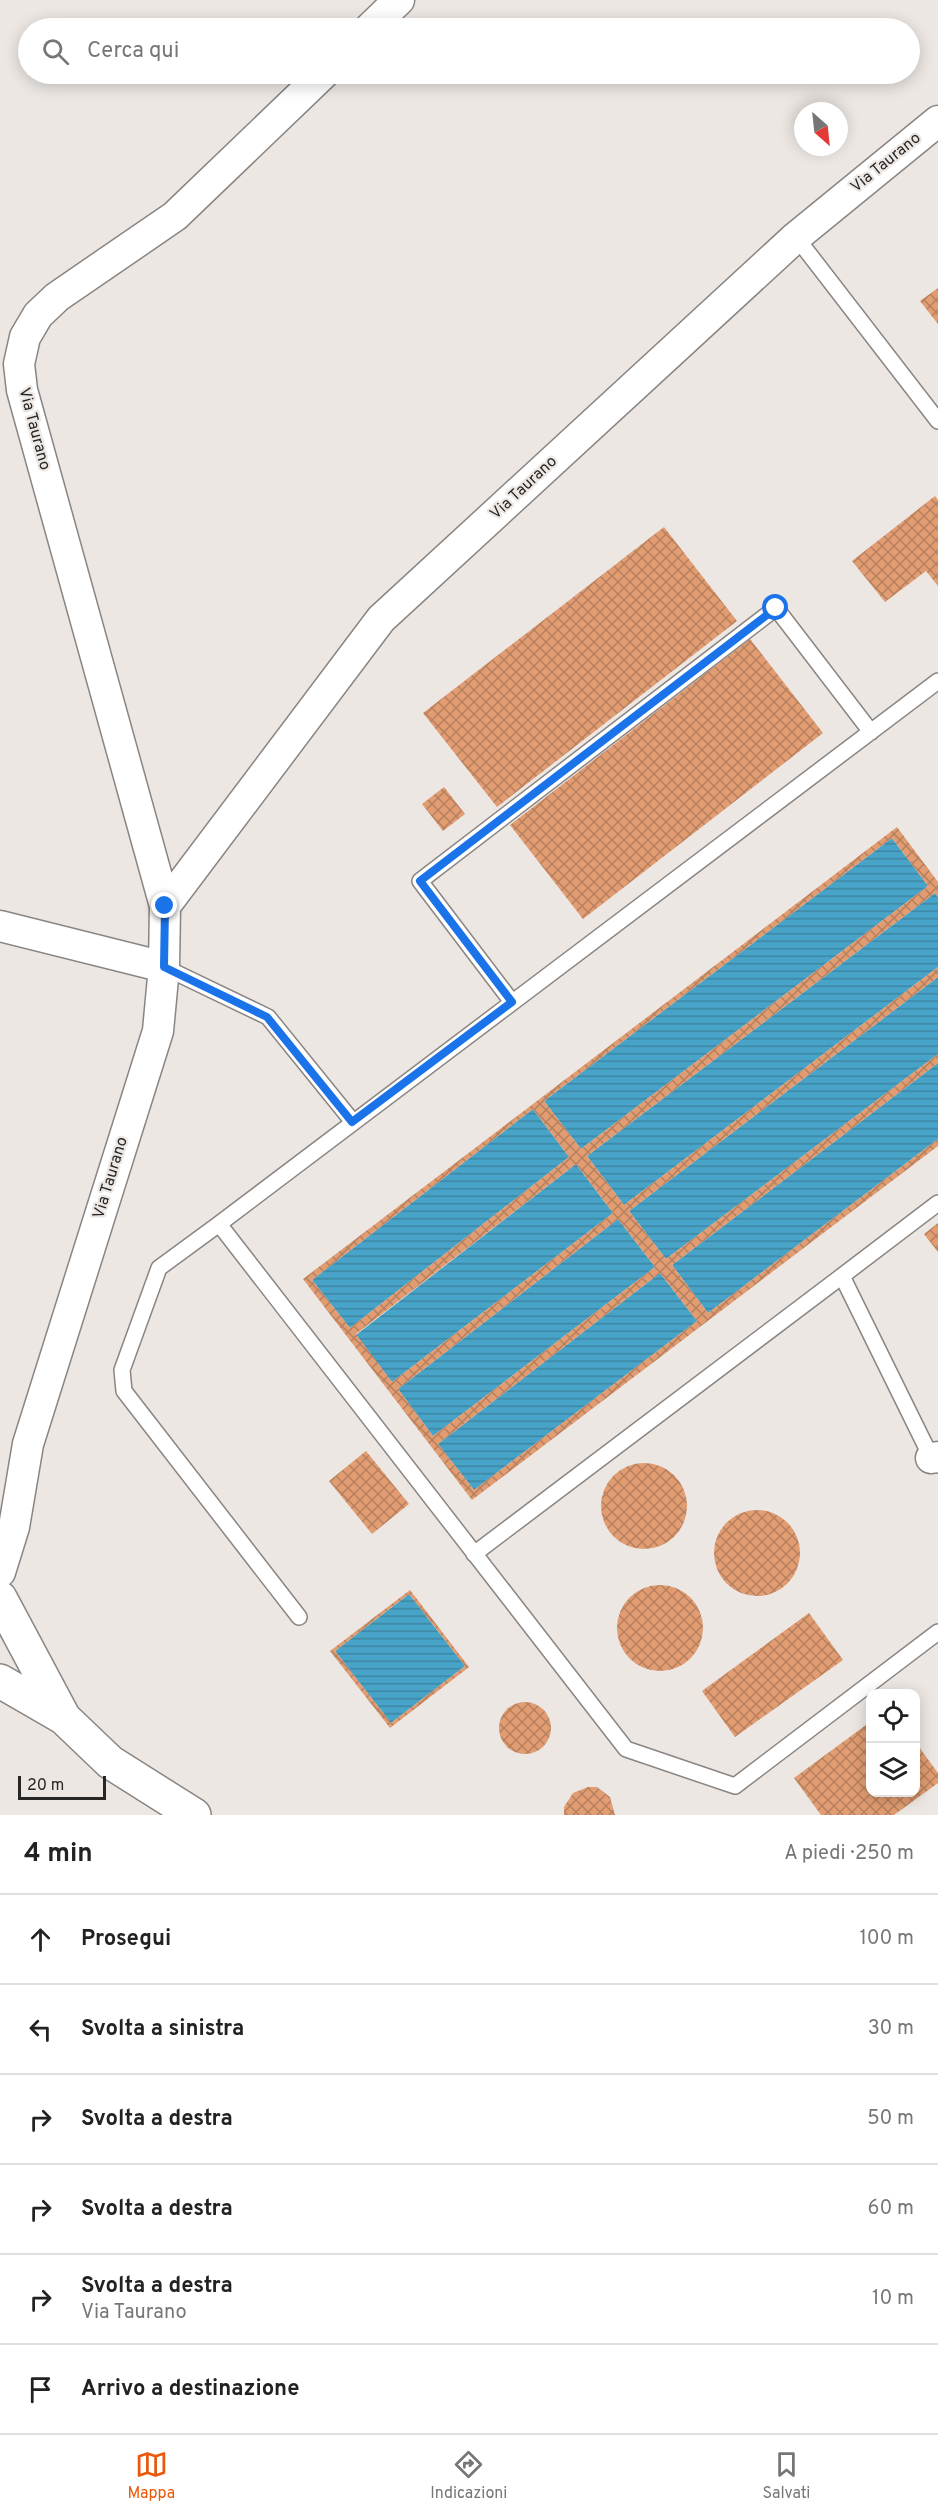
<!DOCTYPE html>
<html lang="it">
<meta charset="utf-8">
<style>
:root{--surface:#fff;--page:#f6f6f6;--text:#222;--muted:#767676;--line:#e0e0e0;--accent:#ea580c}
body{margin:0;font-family:Overpass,sans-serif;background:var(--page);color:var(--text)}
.controls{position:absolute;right:18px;bottom:18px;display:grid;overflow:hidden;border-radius:12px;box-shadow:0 3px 15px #0003}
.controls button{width:54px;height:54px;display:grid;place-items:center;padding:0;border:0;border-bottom:2px solid var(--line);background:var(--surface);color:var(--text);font:30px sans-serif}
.compass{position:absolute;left:794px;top:102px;width:54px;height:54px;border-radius:50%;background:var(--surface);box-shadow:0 3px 15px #0003;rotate:153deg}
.scale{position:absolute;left:18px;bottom:15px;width:88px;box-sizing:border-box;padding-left:6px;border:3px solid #282625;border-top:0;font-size:16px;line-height:21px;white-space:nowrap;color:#282625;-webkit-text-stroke:4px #ece7e3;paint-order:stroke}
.stop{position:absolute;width:18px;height:18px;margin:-14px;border:4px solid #1a73e8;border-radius:50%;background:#fff}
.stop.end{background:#1a73e8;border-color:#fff;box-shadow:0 2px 6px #0008}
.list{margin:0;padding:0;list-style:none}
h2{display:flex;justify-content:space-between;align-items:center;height:78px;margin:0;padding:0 24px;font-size:26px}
h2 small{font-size:20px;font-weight:400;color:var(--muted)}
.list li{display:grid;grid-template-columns:39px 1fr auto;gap:18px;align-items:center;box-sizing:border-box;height:90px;padding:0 24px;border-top:2px solid var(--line)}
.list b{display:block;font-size:22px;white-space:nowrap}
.list p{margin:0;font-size:20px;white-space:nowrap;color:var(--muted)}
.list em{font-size:20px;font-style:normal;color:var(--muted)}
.icon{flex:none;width:33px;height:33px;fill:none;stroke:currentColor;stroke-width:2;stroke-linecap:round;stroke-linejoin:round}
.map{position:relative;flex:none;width:938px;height:1815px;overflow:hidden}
.search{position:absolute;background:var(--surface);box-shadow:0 3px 15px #0003;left:18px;right:18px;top:18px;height:66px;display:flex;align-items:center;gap:15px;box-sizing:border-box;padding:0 21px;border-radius:33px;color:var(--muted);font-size:22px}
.sheet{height:618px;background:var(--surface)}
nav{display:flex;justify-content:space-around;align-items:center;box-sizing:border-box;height:84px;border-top:2px solid var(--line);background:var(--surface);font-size:16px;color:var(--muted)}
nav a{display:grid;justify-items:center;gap:3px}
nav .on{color:var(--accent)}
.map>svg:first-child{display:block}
.water{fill:url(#water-rules)}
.building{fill:url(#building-cross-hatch);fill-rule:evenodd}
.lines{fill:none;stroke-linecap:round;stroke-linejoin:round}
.service-casing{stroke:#8a8582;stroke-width:18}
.minor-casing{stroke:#8a8582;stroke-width:33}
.tertiary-casing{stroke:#8a8582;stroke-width:36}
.service{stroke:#fff;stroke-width:15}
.minor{stroke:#fff;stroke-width:30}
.tertiary{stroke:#fff;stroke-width:33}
.route{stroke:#1a73e8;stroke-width:8}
.labels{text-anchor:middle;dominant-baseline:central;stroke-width:4.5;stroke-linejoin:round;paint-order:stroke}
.street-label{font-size:16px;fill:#282625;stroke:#ece7e3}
</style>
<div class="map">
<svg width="938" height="1815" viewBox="0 0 938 1815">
<defs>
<pattern id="water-rules" width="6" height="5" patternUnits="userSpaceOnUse" patternTransform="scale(1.5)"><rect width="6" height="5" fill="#48a3c8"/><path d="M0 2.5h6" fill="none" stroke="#3c85a2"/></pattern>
<pattern id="building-cross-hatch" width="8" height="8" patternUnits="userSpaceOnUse" patternTransform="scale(1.5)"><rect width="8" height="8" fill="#e19c71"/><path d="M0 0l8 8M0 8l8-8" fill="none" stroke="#b67f5d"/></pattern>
</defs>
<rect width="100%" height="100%" fill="#ece7e3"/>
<!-- water -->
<path class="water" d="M 892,838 L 928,886 L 581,1149 L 544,1101 Z
M 935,893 L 938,897 L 938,967 L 624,1205 L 587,1156 Z
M 938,977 L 938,1054 L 666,1259 L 629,1211 Z
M 938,1063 L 938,1139 L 708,1313 L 672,1265 Z
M 533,1109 L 569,1157 L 350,1328 L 312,1280 Z
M 576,1164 L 613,1213 L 392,1382 L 356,1335 Z
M 618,1219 L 655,1267 L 433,1436 L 398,1389 Z
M 660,1273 L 697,1321 L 474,1490 L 438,1444 Z
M 409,1594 L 465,1666 L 391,1723 L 335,1651 Z"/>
<!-- building -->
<path class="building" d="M 938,288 L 938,324 L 920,301 Z
M 935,496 L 938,500 L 938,586 L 926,571 L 885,602 L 852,561 Z
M 664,527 L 737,621 L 497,807 L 423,713 Z
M 750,639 L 823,733 L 583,919 L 510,825 Z
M 444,787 L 465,814 L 443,831 L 422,804 Z
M 897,827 L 938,882 L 938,897 L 935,893 L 587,1156 L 624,1205 L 938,967 L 938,977 L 629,1211 L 666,1259 L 938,1054 L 938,1063 L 672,1265 L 708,1313 L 938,1139 L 938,1146 L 472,1500 L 303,1279 ZM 892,838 L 928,886 L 581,1149 L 544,1101 ZM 533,1109 L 569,1157 L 350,1328 L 312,1280 ZM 576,1164 L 613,1213 L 392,1382 L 356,1334 ZM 618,1219 L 655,1267 L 433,1436 L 398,1389 ZM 660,1273 L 697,1321 L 474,1490 L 438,1444 Z
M 938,1223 L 938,1252 L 924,1234 Z
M 366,1451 L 409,1504 L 372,1534 L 329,1481 Z
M601 1506a43 43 0 1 1 86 0a43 43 0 1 1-86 0Z
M714 1553a43 43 0 1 1 86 0a43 43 0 1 1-86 0Z
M617 1628a43 43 0 1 1 86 0a43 43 0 1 1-86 0Z
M 410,1590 L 469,1667 L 390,1728 L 330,1651 ZM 409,1594 L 465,1666 L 391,1723 L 335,1651 Z
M 809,1613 L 843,1660 L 735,1737 L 702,1691 Z
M499 1728a26 26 0 1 1 52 0a26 26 0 1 1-52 0Z
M 870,1722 L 870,1792 L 916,1792 L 916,1743 L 938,1773 L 938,1783 L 894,1815 L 821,1815 L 794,1778 Z
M 588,1787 L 597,1787 L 610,1797 L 615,1815 L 564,1815 L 564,1807 L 573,1793 Z"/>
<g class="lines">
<defs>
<path id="service" d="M 796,237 L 938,421
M 938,681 L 219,1224 L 626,1749 L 735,1786 L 938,1632
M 164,967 L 268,1017 L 353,1122
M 512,1002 L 420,881 L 776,608 L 871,732
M 219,1224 L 159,1268 L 122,1370 L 124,1391 L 299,1617
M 934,1463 L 842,1276 L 938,1203
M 474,1554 L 842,1276"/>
<path id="minor" d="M 370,28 L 399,0
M 165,906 L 381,619 L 796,237 L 938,121
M 0,926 L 164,967
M 931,1458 L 938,1457
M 0,1572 L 14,1527 L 28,1444 L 158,1031 L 164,967 L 165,906 L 22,390 L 19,364 L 25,337 L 38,315 L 57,297 L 175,216 L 323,74"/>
<path id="tertiary" d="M 0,1598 L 64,1718
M 0,1681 L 64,1718 L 110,1762 L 194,1815"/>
</defs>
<!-- service casing -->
<use href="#service" class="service-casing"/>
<!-- minor casing -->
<use href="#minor" class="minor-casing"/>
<!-- tertiary casing -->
<use href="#tertiary" class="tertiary-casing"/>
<!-- service -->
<use href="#service" class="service"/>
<!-- minor -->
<use href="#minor" class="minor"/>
<!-- tertiary -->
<use href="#tertiary" class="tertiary"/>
</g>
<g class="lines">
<!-- route -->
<path class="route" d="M 165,906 L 164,967 L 267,1017 L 352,1122 L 512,1002 L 420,881 L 776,608"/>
</g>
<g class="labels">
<!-- street labels -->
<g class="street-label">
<text transform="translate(886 163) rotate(-39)">Via Taurano</text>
<text transform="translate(34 429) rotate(75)">Via Taurano</text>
<text transform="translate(524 488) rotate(-43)">Via Taurano</text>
<text transform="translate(111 1178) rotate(-73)">Via Taurano</text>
</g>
</g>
</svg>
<div class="controls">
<button><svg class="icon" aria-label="locate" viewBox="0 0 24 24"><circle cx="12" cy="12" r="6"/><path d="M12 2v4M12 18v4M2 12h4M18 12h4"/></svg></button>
<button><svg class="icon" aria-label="layers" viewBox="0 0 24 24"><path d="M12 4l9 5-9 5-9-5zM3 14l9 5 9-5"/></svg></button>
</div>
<svg class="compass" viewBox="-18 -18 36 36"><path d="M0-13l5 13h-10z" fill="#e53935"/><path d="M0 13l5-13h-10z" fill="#767676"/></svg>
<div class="scale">20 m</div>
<div class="stop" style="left:776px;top:608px"></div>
<div class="stop end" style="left:165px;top:906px"></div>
<div class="search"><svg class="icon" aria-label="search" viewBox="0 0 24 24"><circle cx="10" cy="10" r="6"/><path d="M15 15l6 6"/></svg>Cerca qui</div>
</div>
<section class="sheet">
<h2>4 min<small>A piedi · 250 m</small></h2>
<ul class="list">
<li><svg class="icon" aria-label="ahead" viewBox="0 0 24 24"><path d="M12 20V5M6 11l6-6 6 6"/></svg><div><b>Prosegui</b></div><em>100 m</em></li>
<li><svg class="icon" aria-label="left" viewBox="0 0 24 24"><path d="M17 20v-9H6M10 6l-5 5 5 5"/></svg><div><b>Svolta a sinistra</b></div><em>30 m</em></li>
<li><svg class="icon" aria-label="right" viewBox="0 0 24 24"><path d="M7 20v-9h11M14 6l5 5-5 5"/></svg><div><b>Svolta a destra</b></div><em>50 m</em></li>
<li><svg class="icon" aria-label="right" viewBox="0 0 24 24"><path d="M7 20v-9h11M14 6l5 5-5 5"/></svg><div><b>Svolta a destra</b></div><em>60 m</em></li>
<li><svg class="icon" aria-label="right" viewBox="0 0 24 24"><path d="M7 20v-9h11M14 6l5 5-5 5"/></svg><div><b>Svolta a destra</b><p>Via Taurano</p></div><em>10 m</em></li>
<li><svg class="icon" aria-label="arrive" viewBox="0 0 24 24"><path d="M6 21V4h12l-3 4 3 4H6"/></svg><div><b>Arrivo a destinazione</b></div></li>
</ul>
</section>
<nav>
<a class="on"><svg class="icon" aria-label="map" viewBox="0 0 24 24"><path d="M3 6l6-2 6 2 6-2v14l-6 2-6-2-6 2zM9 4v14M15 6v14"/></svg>Mappa</a>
<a><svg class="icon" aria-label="directions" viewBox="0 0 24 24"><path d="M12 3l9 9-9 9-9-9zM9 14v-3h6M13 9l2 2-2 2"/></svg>Indicazioni</a>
<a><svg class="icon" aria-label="saved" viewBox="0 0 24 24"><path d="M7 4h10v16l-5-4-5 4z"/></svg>Salvati</a>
</nav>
